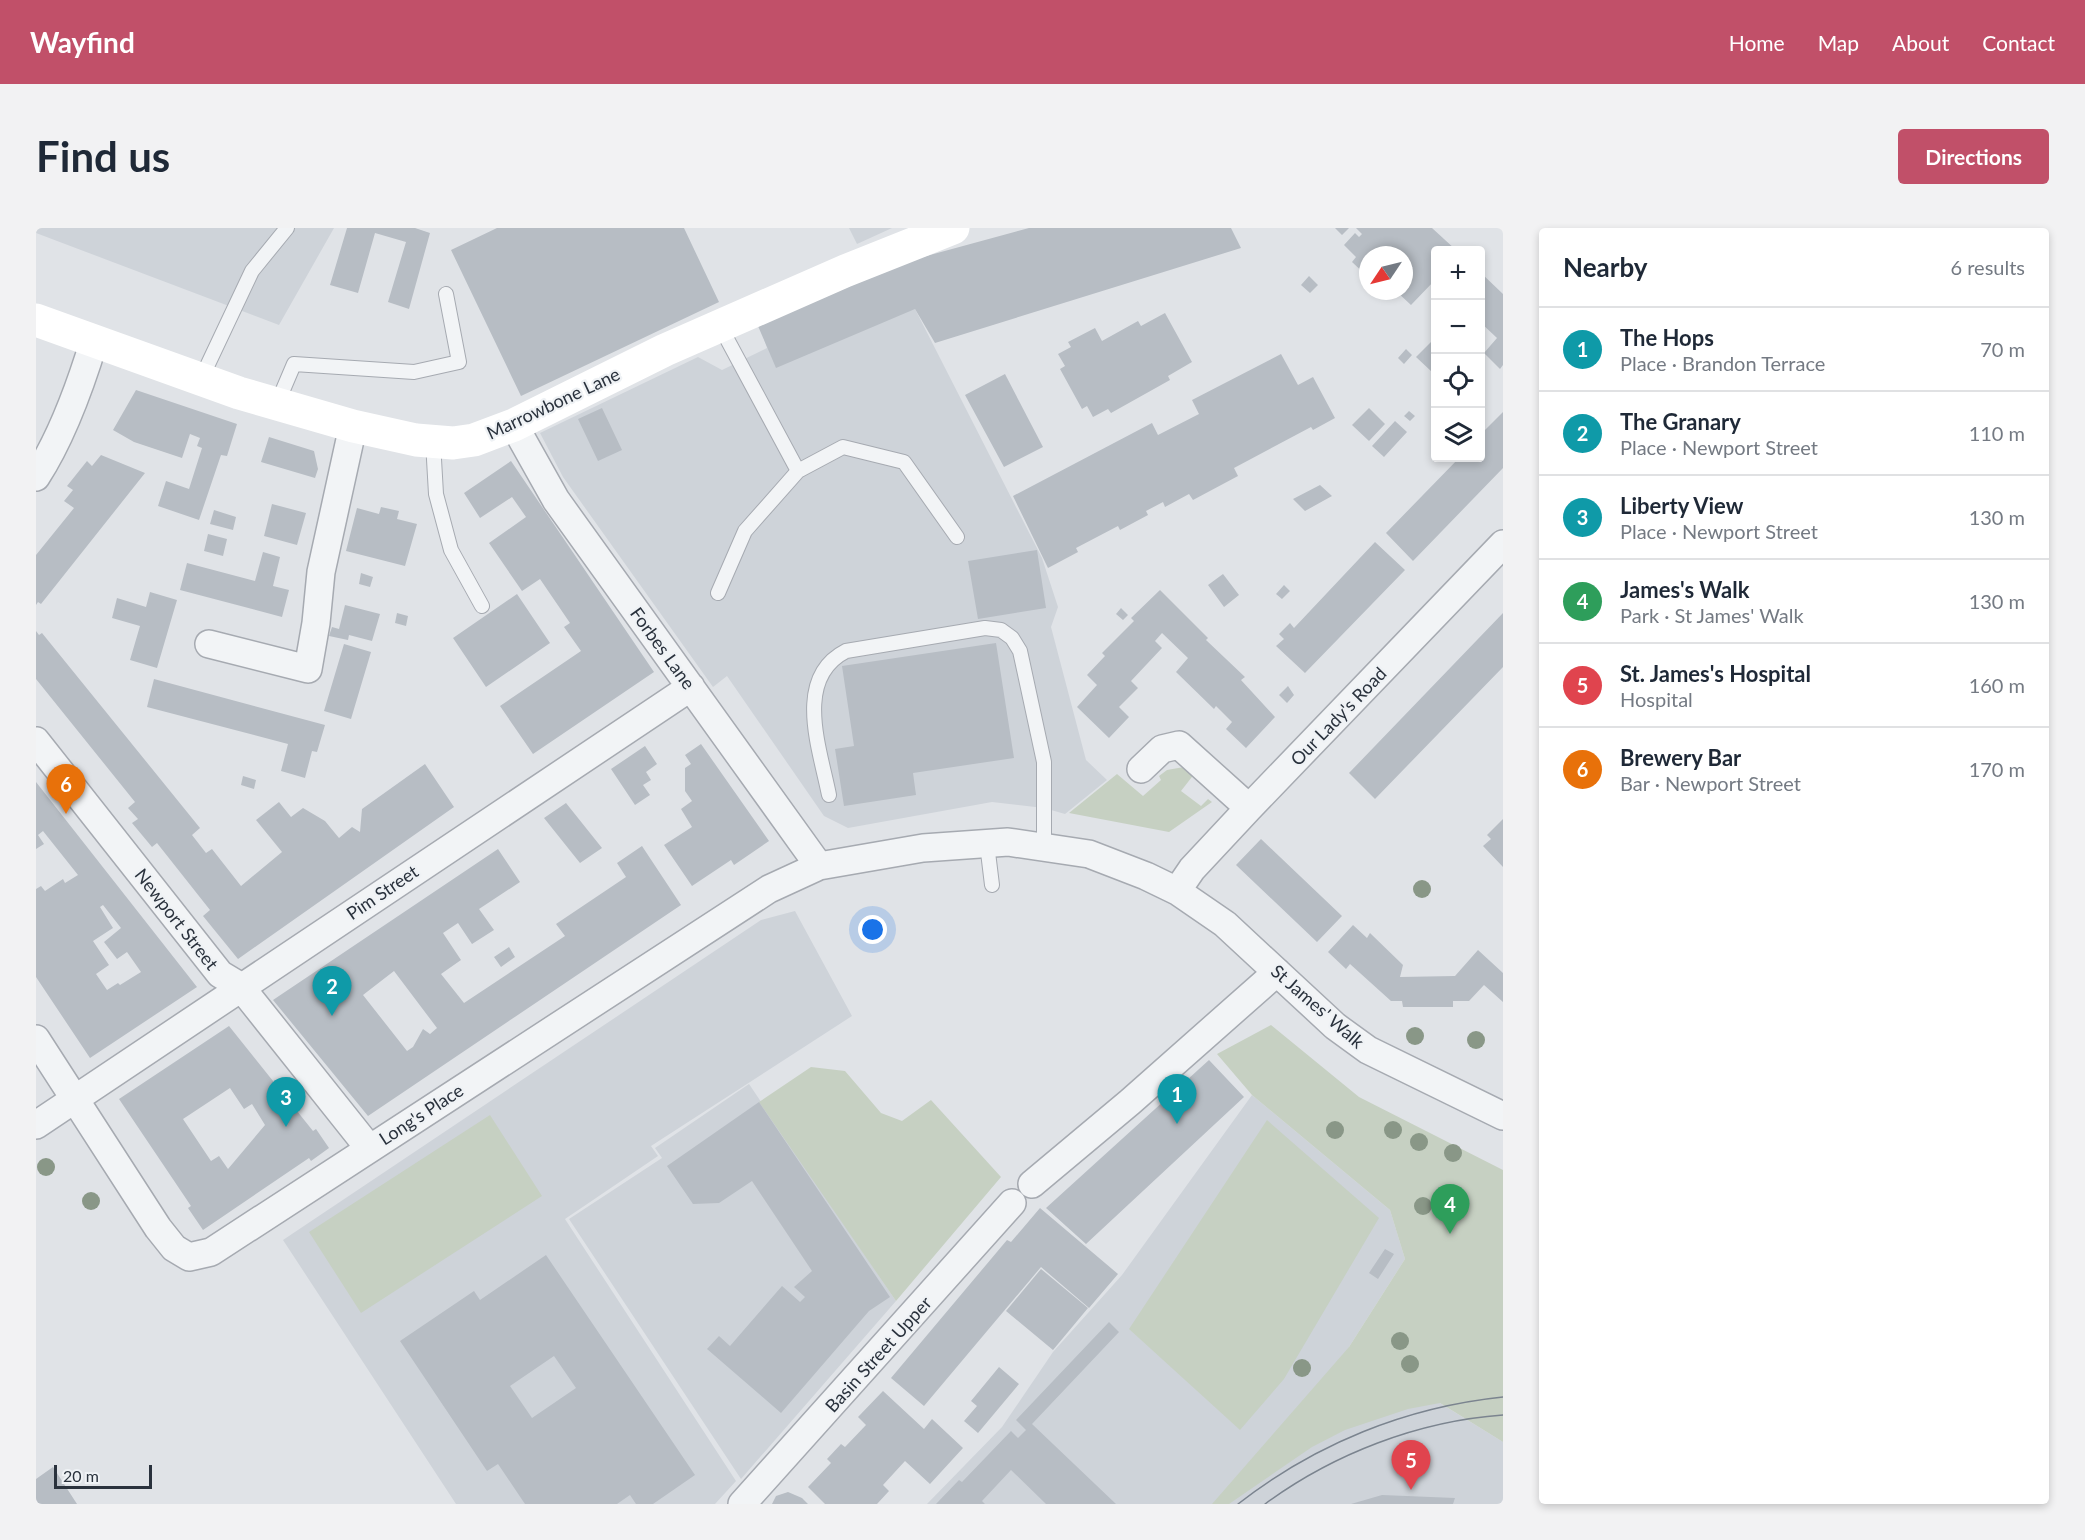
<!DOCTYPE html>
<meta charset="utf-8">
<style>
:root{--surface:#fff;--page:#f2f2f3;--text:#1f2937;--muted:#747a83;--line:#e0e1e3;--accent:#c15069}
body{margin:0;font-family:Lato,sans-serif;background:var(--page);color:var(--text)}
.controls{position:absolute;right:18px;top:18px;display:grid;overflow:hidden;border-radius:6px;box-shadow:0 3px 9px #0003}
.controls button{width:54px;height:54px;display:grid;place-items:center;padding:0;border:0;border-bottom:2px solid var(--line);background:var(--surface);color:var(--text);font:30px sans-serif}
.compass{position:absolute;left:1323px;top:18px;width:54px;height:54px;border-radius:50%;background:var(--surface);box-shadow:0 3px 9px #0003;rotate:235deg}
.scale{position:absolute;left:18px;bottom:15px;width:98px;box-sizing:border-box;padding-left:6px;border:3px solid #2a323d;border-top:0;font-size:16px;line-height:21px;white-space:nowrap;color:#2a323d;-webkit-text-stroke:4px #eff2f5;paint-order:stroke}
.you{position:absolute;left:837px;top:702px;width:21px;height:21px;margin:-15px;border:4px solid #fff;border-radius:50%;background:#1a73e8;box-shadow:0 0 0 9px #1a73e833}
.badge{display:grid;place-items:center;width:39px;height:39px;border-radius:50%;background:var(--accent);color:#fff;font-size:20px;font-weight:700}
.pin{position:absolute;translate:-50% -50px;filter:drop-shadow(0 2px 3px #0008)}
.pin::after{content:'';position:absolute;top:32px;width:21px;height:18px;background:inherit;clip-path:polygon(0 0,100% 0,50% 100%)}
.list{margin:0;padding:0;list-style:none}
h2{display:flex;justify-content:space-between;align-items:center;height:78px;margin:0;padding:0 24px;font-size:26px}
h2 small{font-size:20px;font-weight:400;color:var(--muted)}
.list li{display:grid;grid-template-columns:39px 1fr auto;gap:18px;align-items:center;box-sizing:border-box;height:84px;padding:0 24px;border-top:2px solid var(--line)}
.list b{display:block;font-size:22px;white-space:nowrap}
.list p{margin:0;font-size:20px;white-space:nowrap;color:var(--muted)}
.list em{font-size:20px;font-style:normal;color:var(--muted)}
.icon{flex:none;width:33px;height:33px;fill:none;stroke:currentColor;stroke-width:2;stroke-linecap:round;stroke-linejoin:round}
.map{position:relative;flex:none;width:1467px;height:1276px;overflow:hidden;border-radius:6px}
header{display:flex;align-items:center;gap:36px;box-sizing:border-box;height:84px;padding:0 30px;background:var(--accent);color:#fff}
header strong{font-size:28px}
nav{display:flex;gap:33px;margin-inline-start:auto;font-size:21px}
.intro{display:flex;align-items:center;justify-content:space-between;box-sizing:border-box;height:144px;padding:0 36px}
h1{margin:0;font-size:42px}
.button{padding:15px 27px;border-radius:6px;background:var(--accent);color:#fff;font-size:21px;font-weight:700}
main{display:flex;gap:36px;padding:0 36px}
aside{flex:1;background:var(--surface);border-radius:6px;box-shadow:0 3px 9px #0003}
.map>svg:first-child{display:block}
.built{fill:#ced3d9}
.green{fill:#c6d0c2}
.building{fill:#b7bdc4;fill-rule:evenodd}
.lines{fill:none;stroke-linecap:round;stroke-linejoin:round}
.lane-casing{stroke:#a6aab1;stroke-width:16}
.street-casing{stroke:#a6aab1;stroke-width:30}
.lane{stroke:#f2f4f6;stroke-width:14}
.street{stroke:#f2f4f6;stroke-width:27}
.secondary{stroke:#fff;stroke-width:33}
.tram{stroke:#7b848f;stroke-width:1.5}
.tree{fill:#899787}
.labels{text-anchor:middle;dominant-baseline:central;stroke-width:4.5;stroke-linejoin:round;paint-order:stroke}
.street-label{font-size:18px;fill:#2a323d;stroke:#eff2f5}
</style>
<header>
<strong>Wayfind</strong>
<nav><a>Home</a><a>Map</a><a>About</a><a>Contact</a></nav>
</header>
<div class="intro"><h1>Find us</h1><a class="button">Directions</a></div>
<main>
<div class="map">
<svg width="1467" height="1276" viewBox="0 0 1467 1276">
<rect width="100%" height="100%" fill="#e0e3e7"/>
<!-- built -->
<path class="built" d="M 0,0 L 298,0 L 243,97 L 0,5 Z
M 813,0 L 856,0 L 821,16 Z
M 879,81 L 1006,330 L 1022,379 L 1015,399 L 1050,532 L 1071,552 L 1029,586 L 1008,580 L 956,574 L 812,600 L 788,588 L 691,448 L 677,459 L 527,249 L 504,205 L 662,129 L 686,142 L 731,120 L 724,99 Z
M 759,683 L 816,788 L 615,918 L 622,928 L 529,991 L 700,1253 L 679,1276 L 420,1276 L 247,1012 L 725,692 Z
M 713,856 L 860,1073 L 705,1251 L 533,991 L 626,930 L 619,920 Z
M 1216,867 L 1354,982 L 1369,1031 L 1313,1119 L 1467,1214 L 1467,1276 L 891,1276 L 966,1199 L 1017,1124 L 1086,1047 Z"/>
<!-- green -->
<path class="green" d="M 1148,539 L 1159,545 L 1145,563 L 1165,578 L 1172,571 L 1176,574 L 1133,604 L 1033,585 L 1081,546 L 1107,568 L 1125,552 L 1123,548 L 1131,542 Z
M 1235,797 L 1323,869 L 1467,942 L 1467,1214 L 1404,1175 L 1372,1181 L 1309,1202 L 1276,1219 L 1193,1276 L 1176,1276 L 1313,1119 L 1369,1031 L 1354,982 L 1216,867 L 1181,826 Z
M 775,839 L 809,843 L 845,885 L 866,893 L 895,872 L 965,949 L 860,1073 L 723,874 Z
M 454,887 L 506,968 L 325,1085 L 273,1004 Z
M 1231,892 L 1343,990 L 1248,1151 L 1204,1202 L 1093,1101 Z"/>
<!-- building -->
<path class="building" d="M 311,0 L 379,0 L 394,5 L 373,81 L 352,74 L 370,14 L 339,5 L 322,65 L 294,57 Z
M 461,0 L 648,0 L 683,74 L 485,168 L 415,22 Z
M 993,0 L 1195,0 L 1205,20 L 899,115 L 879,81 L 740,140 L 722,98 L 872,33 Z
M 1299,0 L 1313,0 L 1306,7 Z
M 1320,0 L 1396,0 L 1420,22 L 1400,22 L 1400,51 L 1375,77 L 1360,63 L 1368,63 L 1368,27 L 1332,27 L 1332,49 L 1316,34 L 1320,29 L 1308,17 L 1319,5 L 1323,9 L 1326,6 Z
M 1444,44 L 1467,66 L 1467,137 L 1464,141 L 1448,125 L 1461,110 L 1444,94 Z
M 1273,48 L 1282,57 L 1274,65 L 1265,57 Z
M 1129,85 L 1156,134 L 1132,148 L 1134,152 L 1075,185 L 1072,181 L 1057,189 L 1051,178 L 1046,181 L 1024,141 L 1029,138 L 1022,126 L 1035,119 L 1032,114 L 1059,100 L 1066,113 L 1102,93 L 1105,98 Z
M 1400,109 L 1400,140 L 1396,144 L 1380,129 Z
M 1370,121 L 1376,127 L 1368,136 L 1362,130 Z
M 1245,126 L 1262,157 L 1277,149 L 1299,190 L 1277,202 L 1275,199 L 1198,240 L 1202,248 L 1157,272 L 1153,266 L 1129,279 L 1127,274 L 1110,283 L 1112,287 L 1084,302 L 1082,298 L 1040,320 L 1042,324 L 1012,340 L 977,268 L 1116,195 L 1122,207 L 1163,186 L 1156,172 Z
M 969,146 L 1007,219 L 968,239 L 929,167 Z
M 100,162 L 201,196 L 191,228 L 185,227 L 163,292 L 122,278 L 130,253 L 153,261 L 166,220 L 161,218 L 164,210 L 154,206 L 146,230 L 98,214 L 77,202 Z
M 566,180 L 586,222 L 562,233 L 542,191 Z
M 1333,180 L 1349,196 L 1333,213 L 1316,197 Z
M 1373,183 L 1379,188 L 1374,193 L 1368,188 Z
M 1467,184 L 1467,240 L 1377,333 L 1350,305 L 1423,230 L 1444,230 L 1444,207 Z
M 1359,193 L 1371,204 L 1348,229 L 1336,218 Z
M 233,209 L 278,223 L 282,241 L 279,250 L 225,234 Z
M 65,227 L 109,245 L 5,376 L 2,374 L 0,377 L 0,327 L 38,280 L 28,273 L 37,262 L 31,258 L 51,233 L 56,238 Z
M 475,233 L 618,444 L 497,526 L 464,478 L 545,423 L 528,399 L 534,395 L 504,351 L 486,363 L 453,315 L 490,289 L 476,269 L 444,290 L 428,265 Z
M 1284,257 L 1296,268 L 1269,283 L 1257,271 Z
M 236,276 L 270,285 L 261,317 L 228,308 Z
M 345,279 L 363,283 L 361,291 L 381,296 L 369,338 L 310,323 L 321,280 L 343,286 Z
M 178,282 L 200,289 L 197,302 L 174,296 Z
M 172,306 L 191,311 L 187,328 L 168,323 Z
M 1339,314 L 1369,342 L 1269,445 L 1240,418 L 1248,411 L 1243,406 L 1254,395 L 1258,400 Z
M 1001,322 L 1010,380 L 942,391 L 932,333 Z
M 227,324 L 244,329 L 237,358 L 253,362 L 246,389 L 144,362 L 151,335 L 219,353 Z
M 325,345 L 337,349 L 334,359 L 323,356 Z
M 1187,346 L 1203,367 L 1188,379 L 1172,357 Z
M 1248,357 L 1254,363 L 1246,371 L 1240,366 Z
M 1124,362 L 1172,410 L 1170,412 L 1209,449 L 1205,452 L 1239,489 L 1210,520 L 1190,501 L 1196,494 L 1180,478 L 1178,481 L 1140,444 L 1152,430 L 1126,405 L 1119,413 L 1126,420 L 1095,453 L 1102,460 L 1083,479 L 1093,489 L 1073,510 L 1041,479 L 1061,457 L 1051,447 L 1069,428 L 1066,425 L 1098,393 L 1095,390 Z
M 114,364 L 141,372 L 121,440 L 94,432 L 104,398 L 76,390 L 81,370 L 110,379 Z
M 481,366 L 514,415 L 450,459 L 417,410 Z
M 309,377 L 344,386 L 336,413 L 313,407 L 312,412 L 293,408 L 296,399 L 303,401 Z
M 1085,380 L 1092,387 L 1087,392 L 1080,386 Z
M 361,385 L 372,388 L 370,398 L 359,395 Z
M 1467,385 L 1467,439 L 1339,571 L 1313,545 Z
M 0,403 L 3,407 L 6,405 L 164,600 L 156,607 L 170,625 L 176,621 L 205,658 L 246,624 L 220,592 L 243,574 L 255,589 L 267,580 L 289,593 L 303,610 L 316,599 L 324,604 L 326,581 L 389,536 L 418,579 L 202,731 L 167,688 L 174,682 L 121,615 L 116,619 L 96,595 L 102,591 L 92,580 L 99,574 L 0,451 Z
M 960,415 L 978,530 L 877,545 L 880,567 L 808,578 L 799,521 L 818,518 L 806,438 Z
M 308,416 L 335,424 L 315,491 L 288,483 Z
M 118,451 L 289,497 L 281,524 L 276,523 L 269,550 L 245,543 L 252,516 L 111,479 Z
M 1252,458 L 1258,467 L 1251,475 L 1243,467 Z
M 665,516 L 733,613 L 698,637 L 695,632 L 656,658 L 628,617 L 656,599 L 645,581 L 656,573 L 649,563 L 649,540 L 655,536 L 649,527 Z
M 609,518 L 621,536 L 610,544 L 615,552 L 607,557 L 614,567 L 599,577 L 575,541 Z
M 207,548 L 220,552 L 218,561 L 205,557 Z
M 0,554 L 161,759 L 54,830 L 0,749 L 0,661 L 5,658 L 9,663 L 27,651 L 29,655 L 42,647 L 7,603 L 2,607 L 8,616 L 0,621 ZM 67,677 L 85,700 L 68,714 L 81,731 L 91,724 L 105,744 L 84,757 L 82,755 L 71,762 L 60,746 L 73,737 L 57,713 L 77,700 L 64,679 Z
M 530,575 L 566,620 L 544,635 L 508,590 Z
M 1467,591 L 1467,639 L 1447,618 L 1455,611 L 1451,607 Z
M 1225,611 L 1306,688 L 1281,714 L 1200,637 Z
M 606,618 L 645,677 L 332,888 L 237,772 L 462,621 L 484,654 L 443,681 L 458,702 L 436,716 L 422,695 L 407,705 L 425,732 L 405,746 L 428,775 L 529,708 L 520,696 L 590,649 L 581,635 ZM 358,743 L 401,800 L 394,806 L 387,801 L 377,819 L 371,823 L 327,767 Z
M 1317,697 L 1331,710 L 1334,705 L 1367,737 L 1364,749 L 1419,748 L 1442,722 L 1467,745 L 1467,774 L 1448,757 L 1433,773 L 1417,773 L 1417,779 L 1367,779 L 1366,773 L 1355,773 L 1314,736 L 1310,741 L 1292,724 Z
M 473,719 L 479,729 L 465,739 L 458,729 Z
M 193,798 L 277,903 L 280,901 L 293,920 L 275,933 L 273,930 L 167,1002 L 152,980 L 155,978 L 83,871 ZM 194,860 L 208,881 L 216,876 L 229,897 L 192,941 L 183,928 L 175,933 L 147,891 Z
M 1173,832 L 1208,869 L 1050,1016 L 1010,980 Z
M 723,874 L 854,1069 L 833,1083 L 745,1185 L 671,1121 L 683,1108 L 694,1118 L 746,1058 L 764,1074 L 769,1069 L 758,1059 L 776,1043 L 716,953 L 683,975 L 657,976 L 631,938 Z
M 1004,980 L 1082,1046 L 1053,1080 L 1005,1039 L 888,1178 L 855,1150 L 971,1012 L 975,1014 Z
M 1349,1021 L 1358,1026 L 1342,1051 L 1333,1045 Z
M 510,1027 L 659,1247 L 617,1276 L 600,1276 L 594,1267 L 581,1276 L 489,1276 L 462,1236 L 451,1243 L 364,1113 L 438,1063 L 444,1072 ZM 518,1128 L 540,1160 L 496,1190 L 474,1158 Z
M 1005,1041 L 1052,1080 L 1017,1122 L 970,1083 Z
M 1073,1094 L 1083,1104 L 996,1196 L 1080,1276 L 1010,1276 L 975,1242 L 946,1273 L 949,1276 L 900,1276 L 923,1252 L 926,1254 L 975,1203 L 982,1210 L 990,1202 L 980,1192 Z
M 963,1139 L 983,1156 L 942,1205 L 928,1193 L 941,1178 L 935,1173 Z
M 847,1163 L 888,1201 L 896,1191 L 927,1220 L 894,1256 L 869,1233 L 847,1257 L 853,1263 L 841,1276 L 789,1276 L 772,1259 L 795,1235 L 791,1231 L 805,1216 L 809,1219 L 830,1197 L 822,1189 Z
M 17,1239 L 41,1276 L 0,1276 L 0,1251 Z
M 752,1264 L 766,1270 L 772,1276 L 736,1276 L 740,1268 Z
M 1346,1267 L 1419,1270 L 1417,1276 L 1315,1276 Z"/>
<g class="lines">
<defs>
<path id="lane" d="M 165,151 L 216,43 L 251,0
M 241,176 L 258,136 L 378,144 L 423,134 L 410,66
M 397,214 L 400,266 L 415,322 L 446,378
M 762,243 L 807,219 L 868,234 L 921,309
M 682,365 L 709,303 L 762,243 L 684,98
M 793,567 C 784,521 757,450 810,423 L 949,400 L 965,402 L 976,410 L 984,423 L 1008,534 L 1008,620
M 951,616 L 956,657"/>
<path id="street" d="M 478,197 L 520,272 L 783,638
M 0,249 C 26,209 44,159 58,113
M 173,416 L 272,441 L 280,395 L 285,344 L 317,198
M 0,513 L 184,746 L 204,758 L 333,920
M 1105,541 L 1126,521 L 1143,517 L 1213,580
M 1141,663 L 1156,641 L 1213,580 L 1467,316
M 0,811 L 122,1000 L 138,1020 L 153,1029 L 175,1024 L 733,661 L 783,638 L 887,620 L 972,614 L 1053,626 L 1110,648 L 1141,663 L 1189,696 L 1299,798 L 1332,822 L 1467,888
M 0,897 L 655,459
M 996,956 L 1094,874 L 1241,744
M 706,1276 L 976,975"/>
</defs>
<!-- lane casing -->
<use href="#lane" class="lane-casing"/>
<!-- street casing -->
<use href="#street" class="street-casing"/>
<!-- lane -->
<use href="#lane" class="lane"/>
<!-- street -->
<use href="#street" class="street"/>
<!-- secondary -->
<path class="secondary" d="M 0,92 L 203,165 L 317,198 L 380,212 L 417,215 L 438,212 L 478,197 L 629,122 L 809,43 L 917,0"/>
<!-- tram -->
<path class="tram" d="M 1202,1276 C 1279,1216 1370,1179 1467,1169
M 1229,1276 C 1297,1226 1382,1193 1467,1187"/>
</g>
<!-- trees -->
<g class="tree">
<circle cx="1386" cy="661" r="9"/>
<circle cx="1379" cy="808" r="9"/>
<circle cx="1440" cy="812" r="9"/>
<circle cx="1299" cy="902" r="9"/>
<circle cx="1357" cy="902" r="9"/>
<circle cx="1383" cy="914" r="9"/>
<circle cx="1417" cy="925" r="9"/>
<circle cx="10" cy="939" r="9"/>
<circle cx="55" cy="973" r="9"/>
<circle cx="1387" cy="978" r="9"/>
<circle cx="1364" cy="1113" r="9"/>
<circle cx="1374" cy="1136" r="9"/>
<circle cx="1266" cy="1140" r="9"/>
</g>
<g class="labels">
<!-- street labels -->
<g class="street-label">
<text transform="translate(517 175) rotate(-25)">Marrowbone Lane</text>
<text transform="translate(627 420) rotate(54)">Forbes Lane</text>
<text transform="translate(1302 488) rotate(-46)">Our Lady's Road</text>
<text transform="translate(346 664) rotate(-34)">Pim Street</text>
<text transform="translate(141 691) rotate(52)">Newport Street</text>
<text transform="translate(1282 778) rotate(41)">St James' Walk</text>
<text transform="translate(385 886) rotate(-33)">Long's Place</text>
<text transform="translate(842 1126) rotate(-48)">Basin Street Upper</text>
</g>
</g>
</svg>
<div class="controls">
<button>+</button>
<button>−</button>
<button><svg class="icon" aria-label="locate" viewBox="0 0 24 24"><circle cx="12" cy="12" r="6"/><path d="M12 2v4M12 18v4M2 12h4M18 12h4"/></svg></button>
<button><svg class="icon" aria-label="layers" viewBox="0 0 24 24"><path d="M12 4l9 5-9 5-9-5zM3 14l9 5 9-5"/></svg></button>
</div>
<svg class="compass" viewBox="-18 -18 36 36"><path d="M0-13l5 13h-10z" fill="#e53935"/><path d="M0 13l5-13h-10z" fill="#747a83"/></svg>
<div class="scale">20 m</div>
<div class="you"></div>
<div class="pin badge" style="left:1141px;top:896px;background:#0f9aa8">1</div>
<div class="pin badge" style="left:296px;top:788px;background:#0f9aa8">2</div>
<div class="pin badge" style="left:250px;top:899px;background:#0f9aa8">3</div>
<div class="pin badge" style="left:1414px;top:1006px;background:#2e9e5b">4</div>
<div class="pin badge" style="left:1375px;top:1262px;background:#e0444e">5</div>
<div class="pin badge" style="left:30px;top:586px;background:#e8710a">6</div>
</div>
<aside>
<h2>Nearby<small>6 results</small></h2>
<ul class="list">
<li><span class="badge" style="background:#0f9aa8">1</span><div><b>The Hops</b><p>Place · Brandon Terrace</p></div><em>70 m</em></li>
<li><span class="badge" style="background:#0f9aa8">2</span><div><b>The Granary</b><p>Place · Newport Street</p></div><em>110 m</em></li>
<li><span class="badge" style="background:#0f9aa8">3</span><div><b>Liberty View</b><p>Place · Newport Street</p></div><em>130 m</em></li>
<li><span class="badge" style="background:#2e9e5b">4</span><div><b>James's Walk</b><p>Park · St James' Walk</p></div><em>130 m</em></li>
<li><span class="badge" style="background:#e0444e">5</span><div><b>St. James's Hospital</b><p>Hospital</p></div><em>160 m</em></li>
<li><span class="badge" style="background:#e8710a">6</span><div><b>Brewery Bar</b><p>Bar · Newport Street</p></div><em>170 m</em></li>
</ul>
</aside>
</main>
